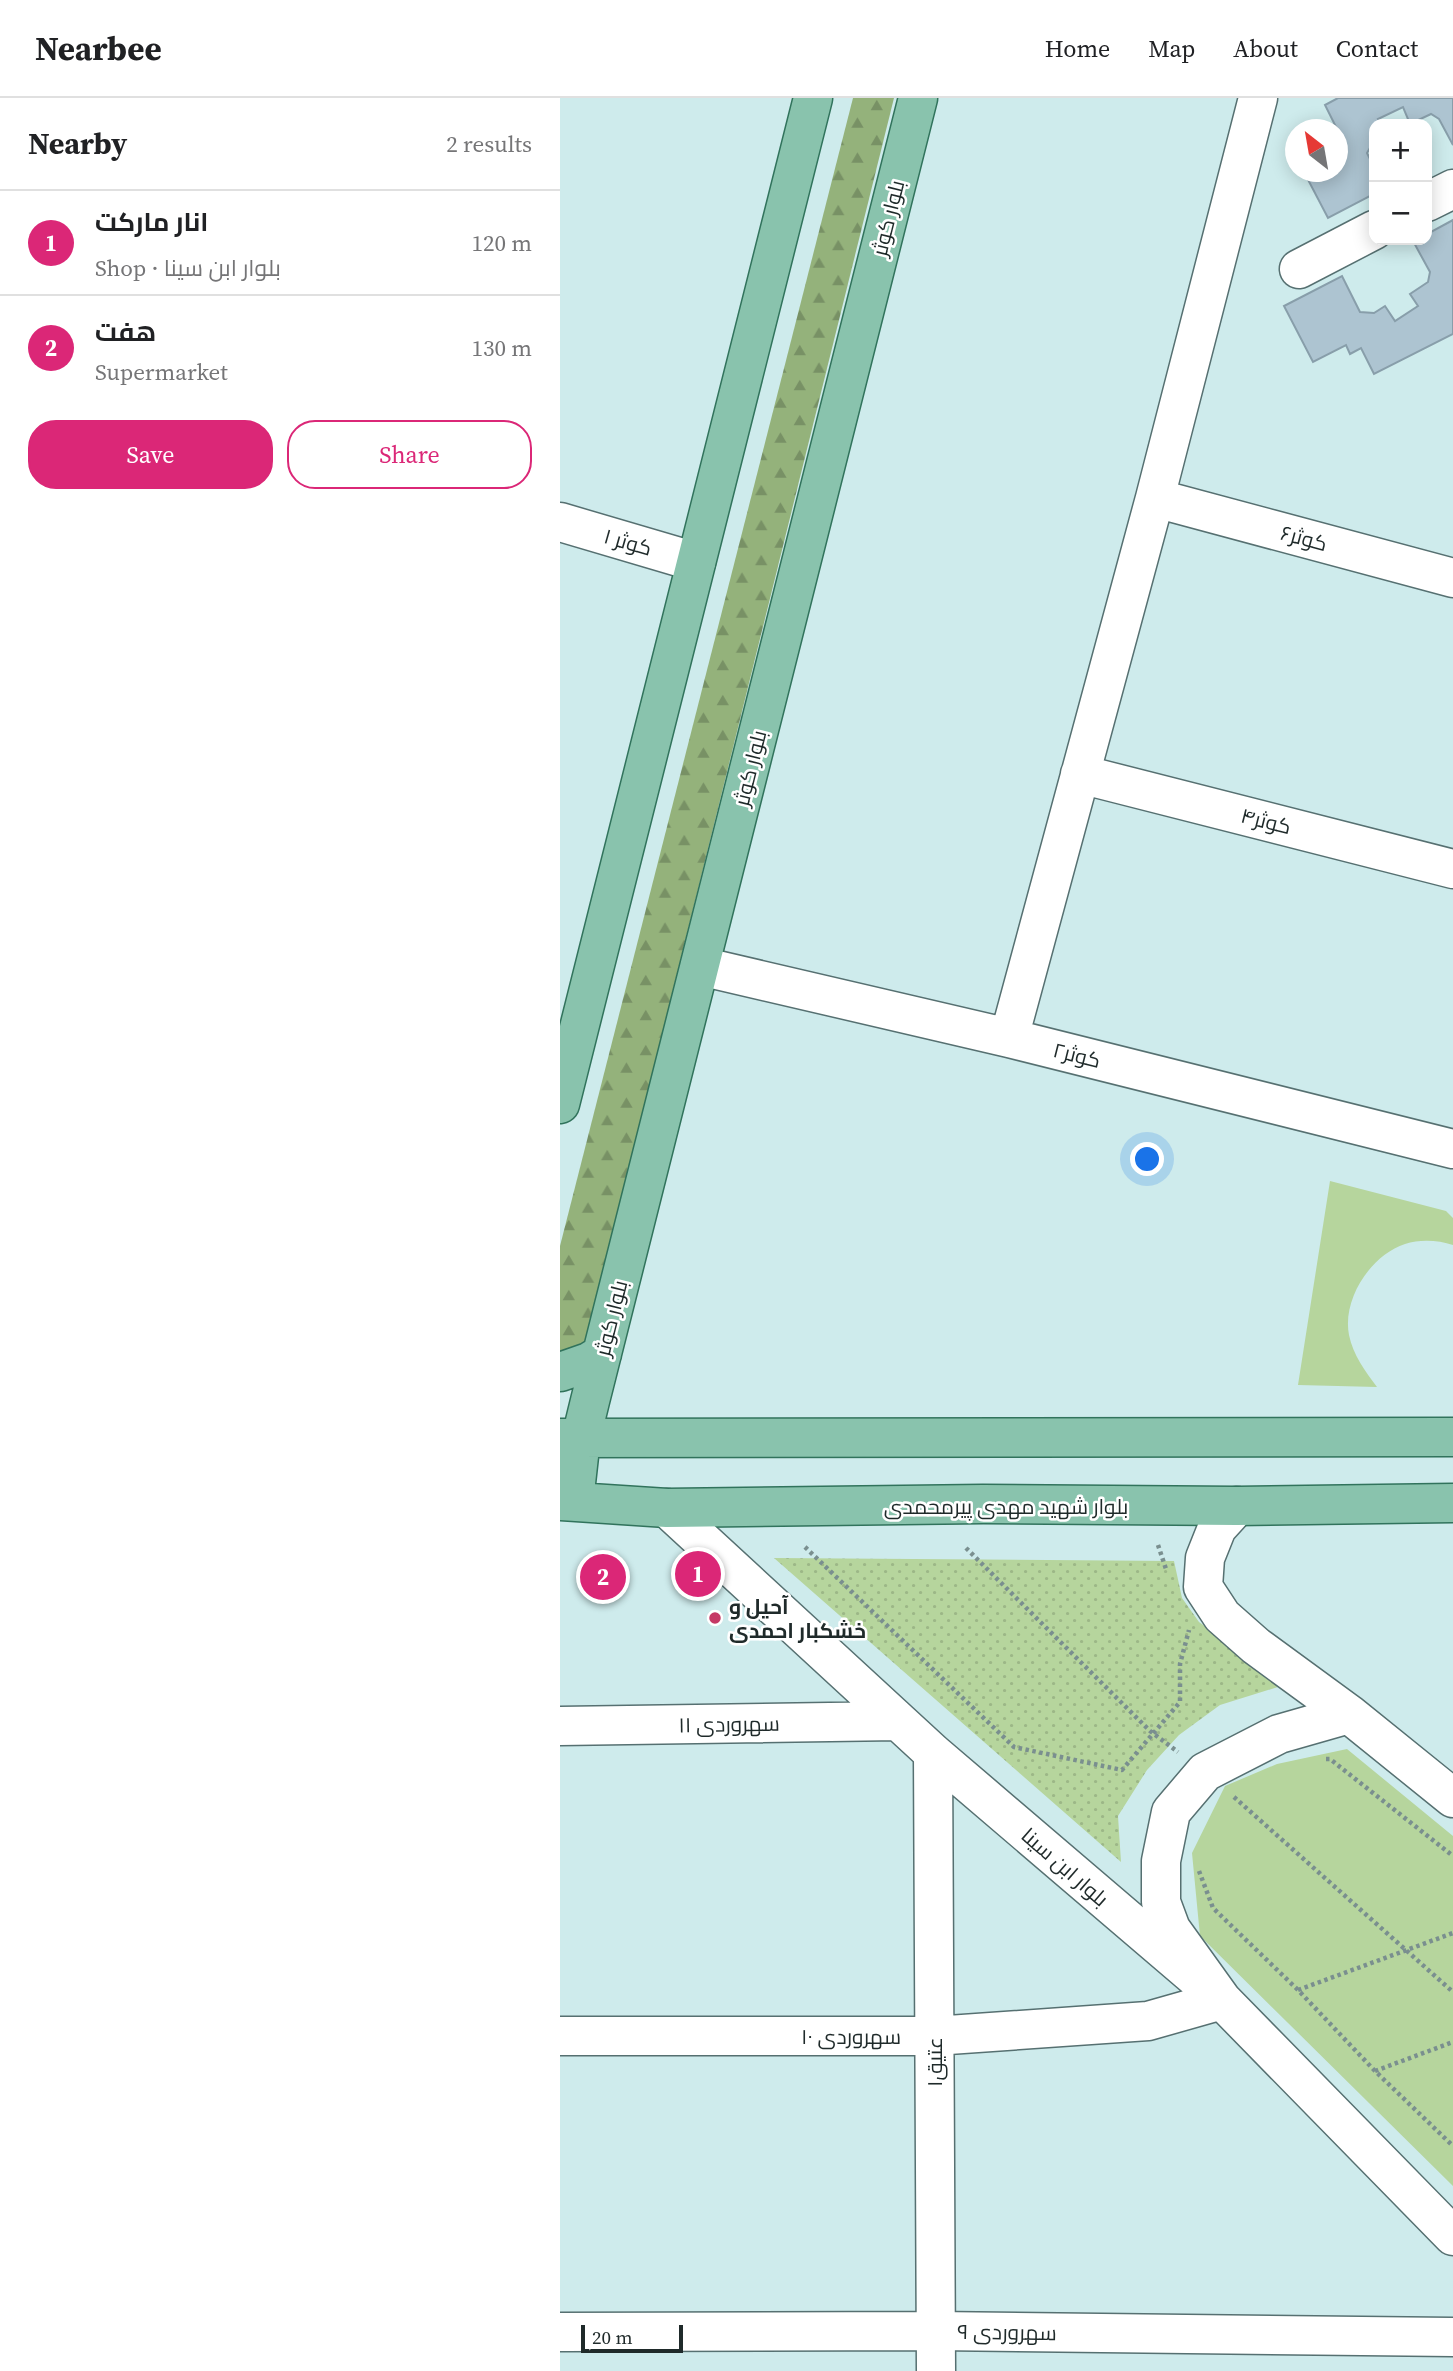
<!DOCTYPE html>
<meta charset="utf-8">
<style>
:root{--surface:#fff;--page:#f2f2f2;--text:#202124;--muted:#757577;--line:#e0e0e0;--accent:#db2777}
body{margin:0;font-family:"Source Serif 4",Cairo,serif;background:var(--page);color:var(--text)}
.controls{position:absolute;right:21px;top:21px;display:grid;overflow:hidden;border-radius:14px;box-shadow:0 4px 18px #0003}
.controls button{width:63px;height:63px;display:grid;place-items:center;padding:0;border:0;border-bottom:2px solid var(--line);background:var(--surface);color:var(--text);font:35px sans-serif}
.compass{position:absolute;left:725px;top:21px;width:63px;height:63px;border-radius:50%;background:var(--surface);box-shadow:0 4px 18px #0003;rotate:329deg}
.scale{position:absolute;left:21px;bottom:18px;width:102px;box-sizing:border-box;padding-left:7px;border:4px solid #1f2a2a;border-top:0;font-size:19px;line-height:24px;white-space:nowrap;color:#1f2a2a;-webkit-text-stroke:5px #fff;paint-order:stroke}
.you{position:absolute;left:588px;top:1062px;width:24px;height:24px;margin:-18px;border:5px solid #fff;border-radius:50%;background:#1a73e8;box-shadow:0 0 0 10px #1a73e833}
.badge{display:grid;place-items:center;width:46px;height:46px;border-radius:50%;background:var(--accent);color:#fff;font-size:23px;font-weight:700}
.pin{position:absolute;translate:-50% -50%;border:4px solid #fff;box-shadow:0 2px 7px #0006}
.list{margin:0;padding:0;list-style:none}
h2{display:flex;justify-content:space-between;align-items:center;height:91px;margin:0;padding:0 28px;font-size:30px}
h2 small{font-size:23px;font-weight:400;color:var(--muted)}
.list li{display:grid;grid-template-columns:46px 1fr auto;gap:21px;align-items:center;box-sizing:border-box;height:105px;padding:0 28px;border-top:2px solid var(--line)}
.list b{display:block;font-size:26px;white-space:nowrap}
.list p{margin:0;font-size:23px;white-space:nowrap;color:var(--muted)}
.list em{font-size:23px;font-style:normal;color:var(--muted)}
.actions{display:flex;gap:14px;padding:21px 28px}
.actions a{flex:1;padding:16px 0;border:2px solid var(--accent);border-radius:28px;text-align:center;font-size:24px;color:var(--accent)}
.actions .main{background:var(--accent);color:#fff}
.map{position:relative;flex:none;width:893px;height:2273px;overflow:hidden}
header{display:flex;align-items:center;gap:42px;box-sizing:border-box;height:98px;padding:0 35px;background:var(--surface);border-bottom:2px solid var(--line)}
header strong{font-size:33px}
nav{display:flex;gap:38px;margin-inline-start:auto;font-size:24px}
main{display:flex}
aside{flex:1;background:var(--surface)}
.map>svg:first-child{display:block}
.grass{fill:#b6d59d}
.forest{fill:url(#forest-firs)}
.park{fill:url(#park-dots)}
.building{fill:#adc4d1;stroke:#889eaa;stroke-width:2}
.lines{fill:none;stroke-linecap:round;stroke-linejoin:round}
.minor-casing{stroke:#567071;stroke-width:41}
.major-casing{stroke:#31735c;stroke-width:41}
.path{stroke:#7a8f8f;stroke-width:4.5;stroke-dasharray:3.5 3.5;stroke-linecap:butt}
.minor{stroke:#fff;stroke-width:38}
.major{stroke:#89c3ad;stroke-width:38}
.poi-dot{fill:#c53865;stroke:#fff;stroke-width:2.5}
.labels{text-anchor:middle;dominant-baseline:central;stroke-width:5;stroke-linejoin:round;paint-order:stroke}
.street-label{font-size:21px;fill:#1f2a2a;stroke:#fff}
.poi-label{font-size:21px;font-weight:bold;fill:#1f2a2a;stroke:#fff;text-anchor:start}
</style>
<header>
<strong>Nearbee</strong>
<nav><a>Home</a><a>Map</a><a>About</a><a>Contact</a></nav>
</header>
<main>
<aside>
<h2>Nearby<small>2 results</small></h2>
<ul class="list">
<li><span class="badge">1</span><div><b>انار مارکت</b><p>Shop · بلوار ابن سینا</p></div><em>120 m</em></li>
<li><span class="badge">2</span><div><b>هفت</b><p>Supermarket</p></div><em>130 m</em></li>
</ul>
<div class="actions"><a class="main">Save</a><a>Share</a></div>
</aside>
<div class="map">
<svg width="893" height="2273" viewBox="0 0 893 2273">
<defs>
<pattern id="forest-firs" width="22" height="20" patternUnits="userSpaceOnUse" patternTransform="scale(1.75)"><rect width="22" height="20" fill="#94b27b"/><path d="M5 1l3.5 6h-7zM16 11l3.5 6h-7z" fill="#789165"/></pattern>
<pattern id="park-dots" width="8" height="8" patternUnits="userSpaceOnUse" patternTransform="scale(1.75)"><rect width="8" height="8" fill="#b6d59d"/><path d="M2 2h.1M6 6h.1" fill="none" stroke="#9cb787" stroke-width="1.8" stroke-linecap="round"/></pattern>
</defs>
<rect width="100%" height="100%" fill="#ceebec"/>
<!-- grass -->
<path class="grass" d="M 770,1083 L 886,1113 L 893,1120 L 893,1147 C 878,1142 860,1141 845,1146 C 811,1157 782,1201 789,1237 C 793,1257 805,1273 817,1289 L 738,1287 Z
M 787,1651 L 893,1738 L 893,2088 L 640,1838 L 632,1755 L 665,1688 L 717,1666 Z"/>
<!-- forest -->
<path class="forest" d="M 293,0 L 334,0 L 24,1251 L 0,1257 L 0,1148 Z"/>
<!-- park -->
<path class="park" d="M 214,1460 L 614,1463 L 622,1500 L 639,1524 L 704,1571 L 718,1589 L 660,1607 L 619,1637 L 587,1672 L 558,1718 L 561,1764 Z"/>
<!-- building -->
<path class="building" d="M 778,0 L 893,0 L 893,47 L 879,21 L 871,16 L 850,26 L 843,9 L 818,21 L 821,26 L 814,26 L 814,43 L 807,55 L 814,69 L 814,96 L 768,120 L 744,74 L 778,74 L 778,33 L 765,7 Z
M 893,122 L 893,236 L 814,276 L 801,250 L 790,256 L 786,247 L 753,264 L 724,208 L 782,178 L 800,214 L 814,215 L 825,208 L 835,223 L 858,208 L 850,196 L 868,184 L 870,174 L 853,143 L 867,142 L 867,136 Z"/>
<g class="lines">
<defs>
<path id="minor" d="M 867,104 L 893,91
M 739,171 L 814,132
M 595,400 L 893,480
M 0,424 L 136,464
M 520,676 L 893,771
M 140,868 L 449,940 L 893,1051
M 449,940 L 595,400 L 698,0
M 677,1408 L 657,1430 L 645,1460 L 643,1489 L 662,1518 L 696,1548 L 789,1616 L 893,1700
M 107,1410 L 373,1655 L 662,1902 L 893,2138
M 0,1628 L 338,1623
M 373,1655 L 376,2273
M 0,1938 L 374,1938 L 588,1923 L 662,1902 L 611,1831 L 601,1804 L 601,1763 L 611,1714 L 645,1674 L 719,1636 L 789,1616
M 0,2234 L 376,2233 L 893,2239"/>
<path id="major" d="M 0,1006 L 253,0
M 0,1274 L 29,1264 L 42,1256
M 0,1340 L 893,1339
M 0,1403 L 107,1410 L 423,1406 L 677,1408 L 893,1405
M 14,1403 L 21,1340 L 30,1303 L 358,0"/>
</defs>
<!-- minor casing -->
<use href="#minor" class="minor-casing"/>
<!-- major casing -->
<use href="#major" class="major-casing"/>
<!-- path -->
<path class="path" d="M 598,1447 L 606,1471
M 245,1449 L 454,1649 L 562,1672 L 620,1604 L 620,1566 L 629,1532
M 406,1450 L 590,1633 L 618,1654
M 766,1661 L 770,1661 L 893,1758
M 674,1699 L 893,1894
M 639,1773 L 653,1810 L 738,1892 L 815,1973 L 893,2048
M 738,1892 L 893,1835
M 815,1973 L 893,1944"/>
<!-- minor -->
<use href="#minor" class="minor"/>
<!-- major -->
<use href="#major" class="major"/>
</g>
<!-- markers -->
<circle class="poi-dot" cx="155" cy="1520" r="7"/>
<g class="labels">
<!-- street labels -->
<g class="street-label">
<text transform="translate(328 120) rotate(-76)">بلوار کوثر</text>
<text transform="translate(744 440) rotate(15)">کوثر۶</text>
<text transform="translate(68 444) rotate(16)">کوثر ۱</text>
<text transform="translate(190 670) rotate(-76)">بلوار کوثر</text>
<text transform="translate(706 723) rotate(14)">کوثر۴</text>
<text transform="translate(517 957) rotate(14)">کوثر۲</text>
<text transform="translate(51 1220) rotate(-76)">بلوار کوثر</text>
<text x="446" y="1408">بلوار شهید مهدی پیرمحمدی</text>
<text transform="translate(169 1626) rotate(-1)">سهروردی ١١</text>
<text transform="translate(505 1769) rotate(41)">بلوار ابن سینا</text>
<text x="291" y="1938">سهروردی ۱۰</text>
<text transform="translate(374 1964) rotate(-90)">عتیق۱</text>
<text transform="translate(447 2234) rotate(1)">سهروردی ۹</text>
</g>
<!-- poi labels -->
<g class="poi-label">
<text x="169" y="1508">آحیل و<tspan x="169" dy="24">خشکبار احمدی</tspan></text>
</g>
</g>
</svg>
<div class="controls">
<button>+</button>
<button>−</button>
</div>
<svg class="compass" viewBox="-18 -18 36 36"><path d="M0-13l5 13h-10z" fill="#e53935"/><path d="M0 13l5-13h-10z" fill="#757577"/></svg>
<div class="scale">20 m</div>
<div class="you"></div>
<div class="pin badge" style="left:138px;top:1476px">1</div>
<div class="pin badge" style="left:43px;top:1479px">2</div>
</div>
</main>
